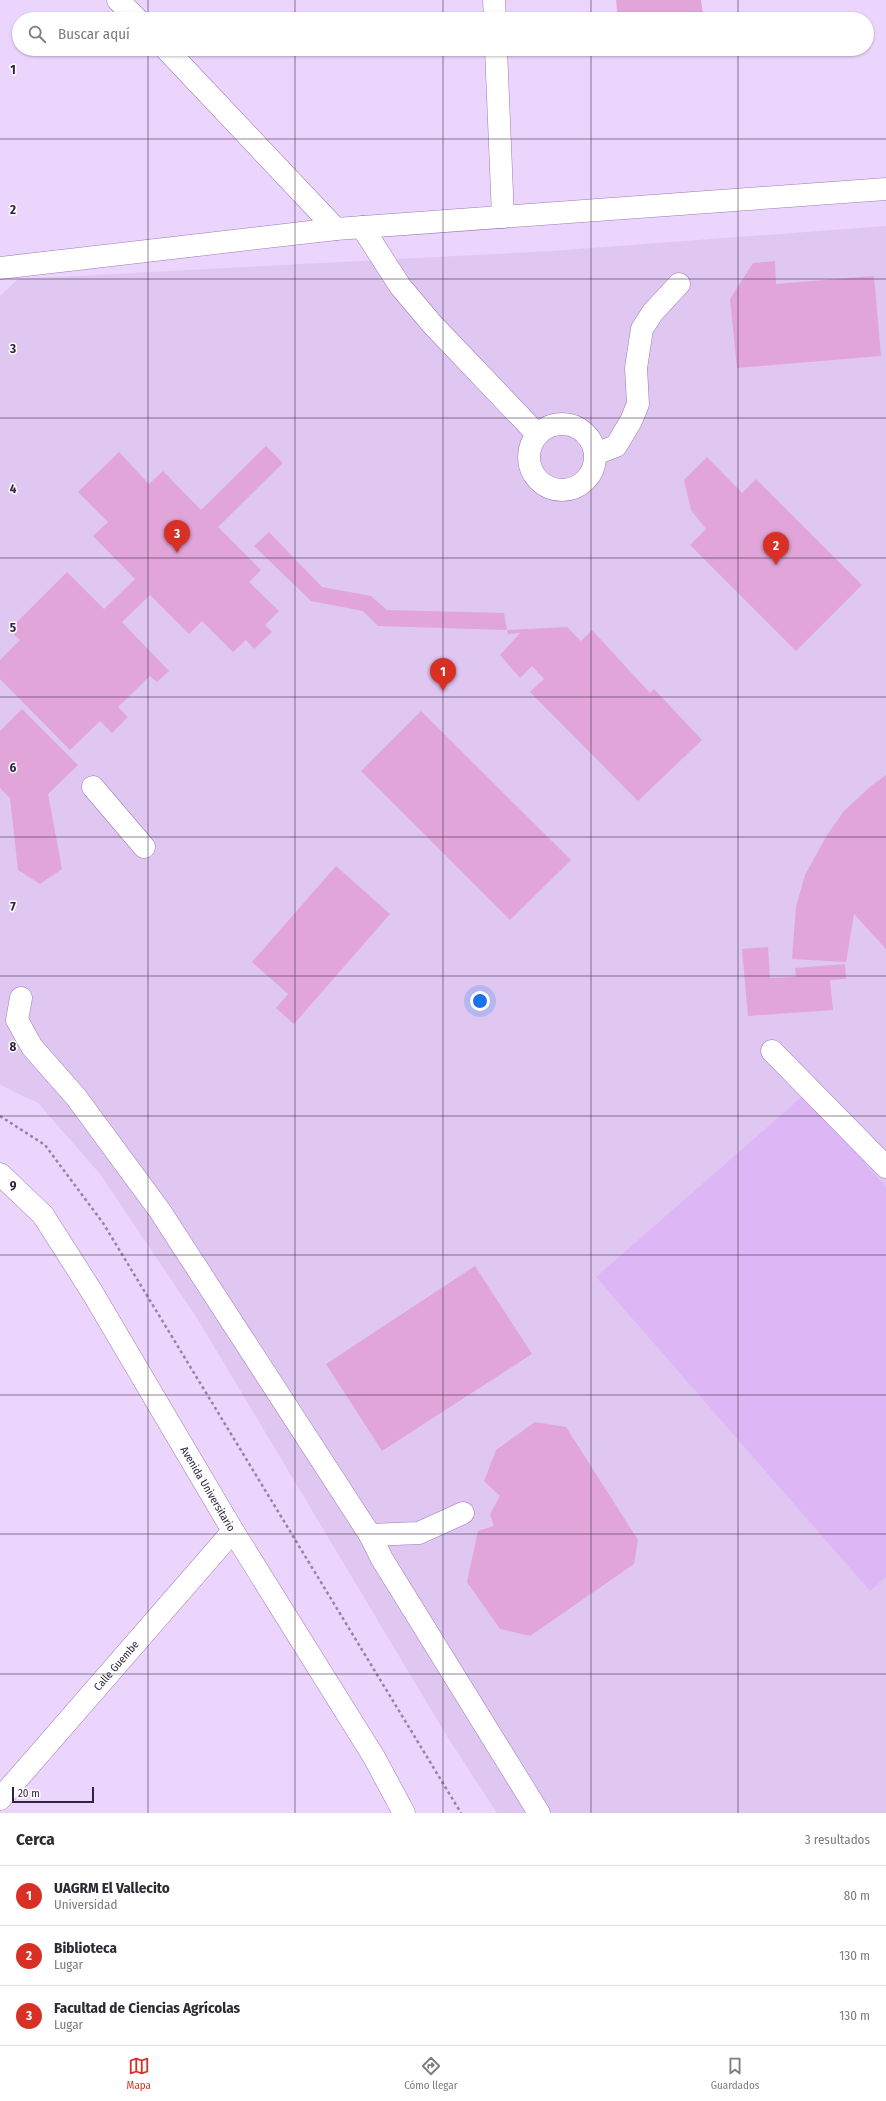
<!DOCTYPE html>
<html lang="es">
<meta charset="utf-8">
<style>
:root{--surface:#fff;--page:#f2f2f3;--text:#2b2b33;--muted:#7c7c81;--line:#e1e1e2;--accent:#d93025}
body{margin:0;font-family:"Fira Sans Condensed",sans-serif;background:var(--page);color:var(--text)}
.scale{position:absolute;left:12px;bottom:10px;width:82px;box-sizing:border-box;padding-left:4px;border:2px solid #33243d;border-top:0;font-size:11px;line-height:14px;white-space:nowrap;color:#33243d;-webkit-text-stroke:3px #fff;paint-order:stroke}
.you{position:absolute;left:480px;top:1001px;width:14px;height:14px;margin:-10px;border:3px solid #fff;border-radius:50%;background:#1a73e8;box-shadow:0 0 0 6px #1a73e833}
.badge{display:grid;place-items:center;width:26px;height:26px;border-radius:50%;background:var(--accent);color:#fff;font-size:13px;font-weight:700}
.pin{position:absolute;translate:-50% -33px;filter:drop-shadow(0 1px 2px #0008)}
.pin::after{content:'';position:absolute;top:21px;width:14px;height:12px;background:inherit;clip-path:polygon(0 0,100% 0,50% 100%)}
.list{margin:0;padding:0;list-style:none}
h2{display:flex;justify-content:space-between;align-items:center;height:52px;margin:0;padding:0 16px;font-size:17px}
h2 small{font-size:13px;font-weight:400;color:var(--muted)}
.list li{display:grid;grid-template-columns:26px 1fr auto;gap:12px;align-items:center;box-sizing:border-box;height:60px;padding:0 16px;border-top:1px solid var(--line)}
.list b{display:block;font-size:15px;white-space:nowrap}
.list p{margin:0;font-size:13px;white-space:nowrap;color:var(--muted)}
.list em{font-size:13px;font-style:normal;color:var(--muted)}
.icon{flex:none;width:22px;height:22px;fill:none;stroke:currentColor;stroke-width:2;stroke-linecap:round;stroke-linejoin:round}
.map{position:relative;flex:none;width:886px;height:1813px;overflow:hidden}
.search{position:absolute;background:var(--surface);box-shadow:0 1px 3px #0004;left:12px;right:12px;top:12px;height:44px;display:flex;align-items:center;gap:10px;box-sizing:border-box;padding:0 14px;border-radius:22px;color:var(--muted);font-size:15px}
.sheet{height:232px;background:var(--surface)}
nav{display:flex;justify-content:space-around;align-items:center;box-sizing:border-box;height:56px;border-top:1px solid var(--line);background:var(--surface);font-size:11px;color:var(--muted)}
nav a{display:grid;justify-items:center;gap:2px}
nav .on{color:var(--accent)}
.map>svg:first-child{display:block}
.built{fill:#dfc7f1}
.green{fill:#ddb6f6}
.building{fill:#e2a5da}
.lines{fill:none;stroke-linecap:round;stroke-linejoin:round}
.minor-casing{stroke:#9e79b7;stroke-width:23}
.path{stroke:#9784a4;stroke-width:2.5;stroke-dasharray:3 3;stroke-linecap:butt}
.minor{stroke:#fff;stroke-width:22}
.grid{fill:none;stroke:#33243d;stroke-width:1;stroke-opacity:0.55}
.labels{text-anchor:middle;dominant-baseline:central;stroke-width:3;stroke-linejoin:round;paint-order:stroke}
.street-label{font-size:11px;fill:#33243d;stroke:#fff}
.grid-label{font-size:13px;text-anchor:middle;font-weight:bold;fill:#33243d;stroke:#fff;stroke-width:3;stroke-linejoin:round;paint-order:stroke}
</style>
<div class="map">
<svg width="886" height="1813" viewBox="0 0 886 1813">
<rect width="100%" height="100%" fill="#ecd5fc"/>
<!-- built -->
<path class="built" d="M 886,226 L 886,1813 L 497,1813 L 448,1738 L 197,1318 L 100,1174 L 38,1103 L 0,1085 L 0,296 L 18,279 L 551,251 Z"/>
<!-- green -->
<path class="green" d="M 805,1094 L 886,1187 L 886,1577 L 870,1591 L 596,1277 Z"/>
<!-- building -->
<path class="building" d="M 616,0 L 701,0 L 703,15 L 653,19 L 618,19 Z
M 775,261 L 776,284 L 874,276 L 881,356 L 737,368 L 730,299 L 753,263 Z
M 266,446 L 283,463 L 218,527 L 261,570 L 249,582 L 279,611 L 265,625 L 272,632 L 254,649 L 246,640 L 233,652 L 202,621 L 189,634 L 150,595 L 122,622 L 169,671 L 157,682 L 150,676 L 118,707 L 128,717 L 112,733 L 100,721 L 70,750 L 0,679 L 0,660 L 20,640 L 9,630 L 67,572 L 104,609 L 135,579 L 93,536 L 108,522 L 78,492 L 119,452 L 149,484 L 163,471 L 201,510 Z
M 707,457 L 742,493 L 756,479 L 862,585 L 796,651 L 690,545 L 706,529 L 691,510 L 684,480 Z
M 269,532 L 322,587 L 371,596 L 387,610 L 504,613 L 507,630 L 378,626 L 363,611 L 311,601 L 254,546 Z
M 567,627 L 581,641 L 592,630 L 650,693 L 654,689 L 702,740 L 638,801 L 530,692 L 544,679 L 532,666 L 520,678 L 500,655 L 520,633 L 508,634 L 507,630 Z
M 22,709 L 78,765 L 48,794 L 62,869 L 40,884 L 18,870 L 10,798 L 0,788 L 0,731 Z
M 421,711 L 571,860 L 510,920 L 361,771 Z
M 886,775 L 886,949 L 854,914 L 846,962 L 792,959 L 796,907 L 805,875 L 827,835 L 844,811 L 871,786 Z
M 336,866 L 390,914 L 294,1024 L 276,1008 L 288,994 L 252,962 Z
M 768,947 L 770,978 L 796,977 L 795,968 L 845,964 L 846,979 L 830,980 L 833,1010 L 748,1016 L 742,949 Z
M 475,1266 L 532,1354 L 382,1451 L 326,1364 Z
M 535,1422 L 566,1427 L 638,1540 L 634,1564 L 530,1636 L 500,1629 L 467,1582 L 478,1531 L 494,1526 L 490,1514 L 500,1496 L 484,1481 L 496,1450 Z"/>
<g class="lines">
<defs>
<g id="minor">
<path d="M 118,0 L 137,19"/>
<path d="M 494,0 L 495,19"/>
<path d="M 166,49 L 336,229"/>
<path d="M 496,49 L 503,217"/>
<path d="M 362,227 L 400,286 L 432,324 L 537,434"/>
<path d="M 0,268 L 336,229 L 886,189"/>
<circle cx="562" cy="457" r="33"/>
<path d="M 595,454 L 616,446 L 631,421 L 638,404 L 636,368 L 642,329 L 653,312 L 679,284"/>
<path d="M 93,787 L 144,847"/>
<path d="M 21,998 L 17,1020 L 32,1047 L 76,1097 L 160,1211 L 370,1535 L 419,1533 L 463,1513"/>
<path d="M 772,1051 L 886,1167"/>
<path id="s1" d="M 0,1174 L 43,1215 L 92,1292 L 233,1531 L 374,1757 L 404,1813"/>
<path d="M 370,1535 L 382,1559 L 539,1813"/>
<path id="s2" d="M 0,1799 L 233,1531"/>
</g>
</defs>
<!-- minor casing -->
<use href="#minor" class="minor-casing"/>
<!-- path -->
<path class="path" d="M 0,1116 L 45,1145 L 103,1223 L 461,1813"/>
<!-- minor -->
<use href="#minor" class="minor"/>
</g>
<!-- grid -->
<path class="grid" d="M 148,0 L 148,19M 295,0 L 295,19M 443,0 L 443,19M 591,0 L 591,19M 738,0 L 738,19M 148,49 L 148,1813M 295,49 L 295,1813M 443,49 L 443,1813M 591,49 L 591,1813M 738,49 L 738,1813M 0,139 L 886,139M 0,279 L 886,279M 0,418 L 886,418M 0,558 L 886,558M 0,697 L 886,697M 0,837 L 886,837M 0,976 L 886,976M 0,1116 L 886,1116M 0,1255 L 886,1255M 0,1395 L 886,1395M 0,1534 L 886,1534M 0,1674 L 886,1674"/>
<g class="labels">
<!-- street labels -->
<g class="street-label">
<text stroke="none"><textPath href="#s1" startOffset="379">Avenida Universitario</textPath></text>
<text stroke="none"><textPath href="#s2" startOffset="177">Calle Guembe</textPath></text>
</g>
</g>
<g class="grid-label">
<text x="13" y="74">1</text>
<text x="13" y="214">2</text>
<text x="13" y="353">3</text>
<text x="13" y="493">4</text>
<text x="13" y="632">5</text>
<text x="13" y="772">6</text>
<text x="13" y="911">7</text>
<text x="13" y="1051">8</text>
<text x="13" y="1190">9</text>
</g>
</svg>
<div class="scale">20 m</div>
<div class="you"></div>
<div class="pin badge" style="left:443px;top:691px">1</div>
<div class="pin badge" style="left:776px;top:565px">2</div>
<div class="pin badge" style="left:177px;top:553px">3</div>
<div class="search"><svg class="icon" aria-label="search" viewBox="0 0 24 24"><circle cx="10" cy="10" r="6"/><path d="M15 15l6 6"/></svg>Buscar aquí</div>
</div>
<section class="sheet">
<h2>Cerca<small>3 resultados</small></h2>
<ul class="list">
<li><span class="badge">1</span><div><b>UAGRM El Vallecito</b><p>Universidad</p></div><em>80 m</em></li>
<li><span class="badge">2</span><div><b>Biblioteca</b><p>Lugar</p></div><em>130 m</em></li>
<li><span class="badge">3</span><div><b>Facultad de Ciencias Agrícolas</b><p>Lugar</p></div><em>130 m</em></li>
</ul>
</section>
<nav>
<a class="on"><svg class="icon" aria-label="map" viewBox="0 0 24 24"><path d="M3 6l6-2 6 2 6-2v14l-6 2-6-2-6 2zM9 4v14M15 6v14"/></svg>Mapa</a>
<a><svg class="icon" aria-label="directions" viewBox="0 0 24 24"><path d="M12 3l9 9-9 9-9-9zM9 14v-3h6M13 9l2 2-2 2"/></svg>Cómo llegar</a>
<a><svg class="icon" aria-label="saved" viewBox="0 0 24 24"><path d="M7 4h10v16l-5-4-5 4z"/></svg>Guardados</a>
</nav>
